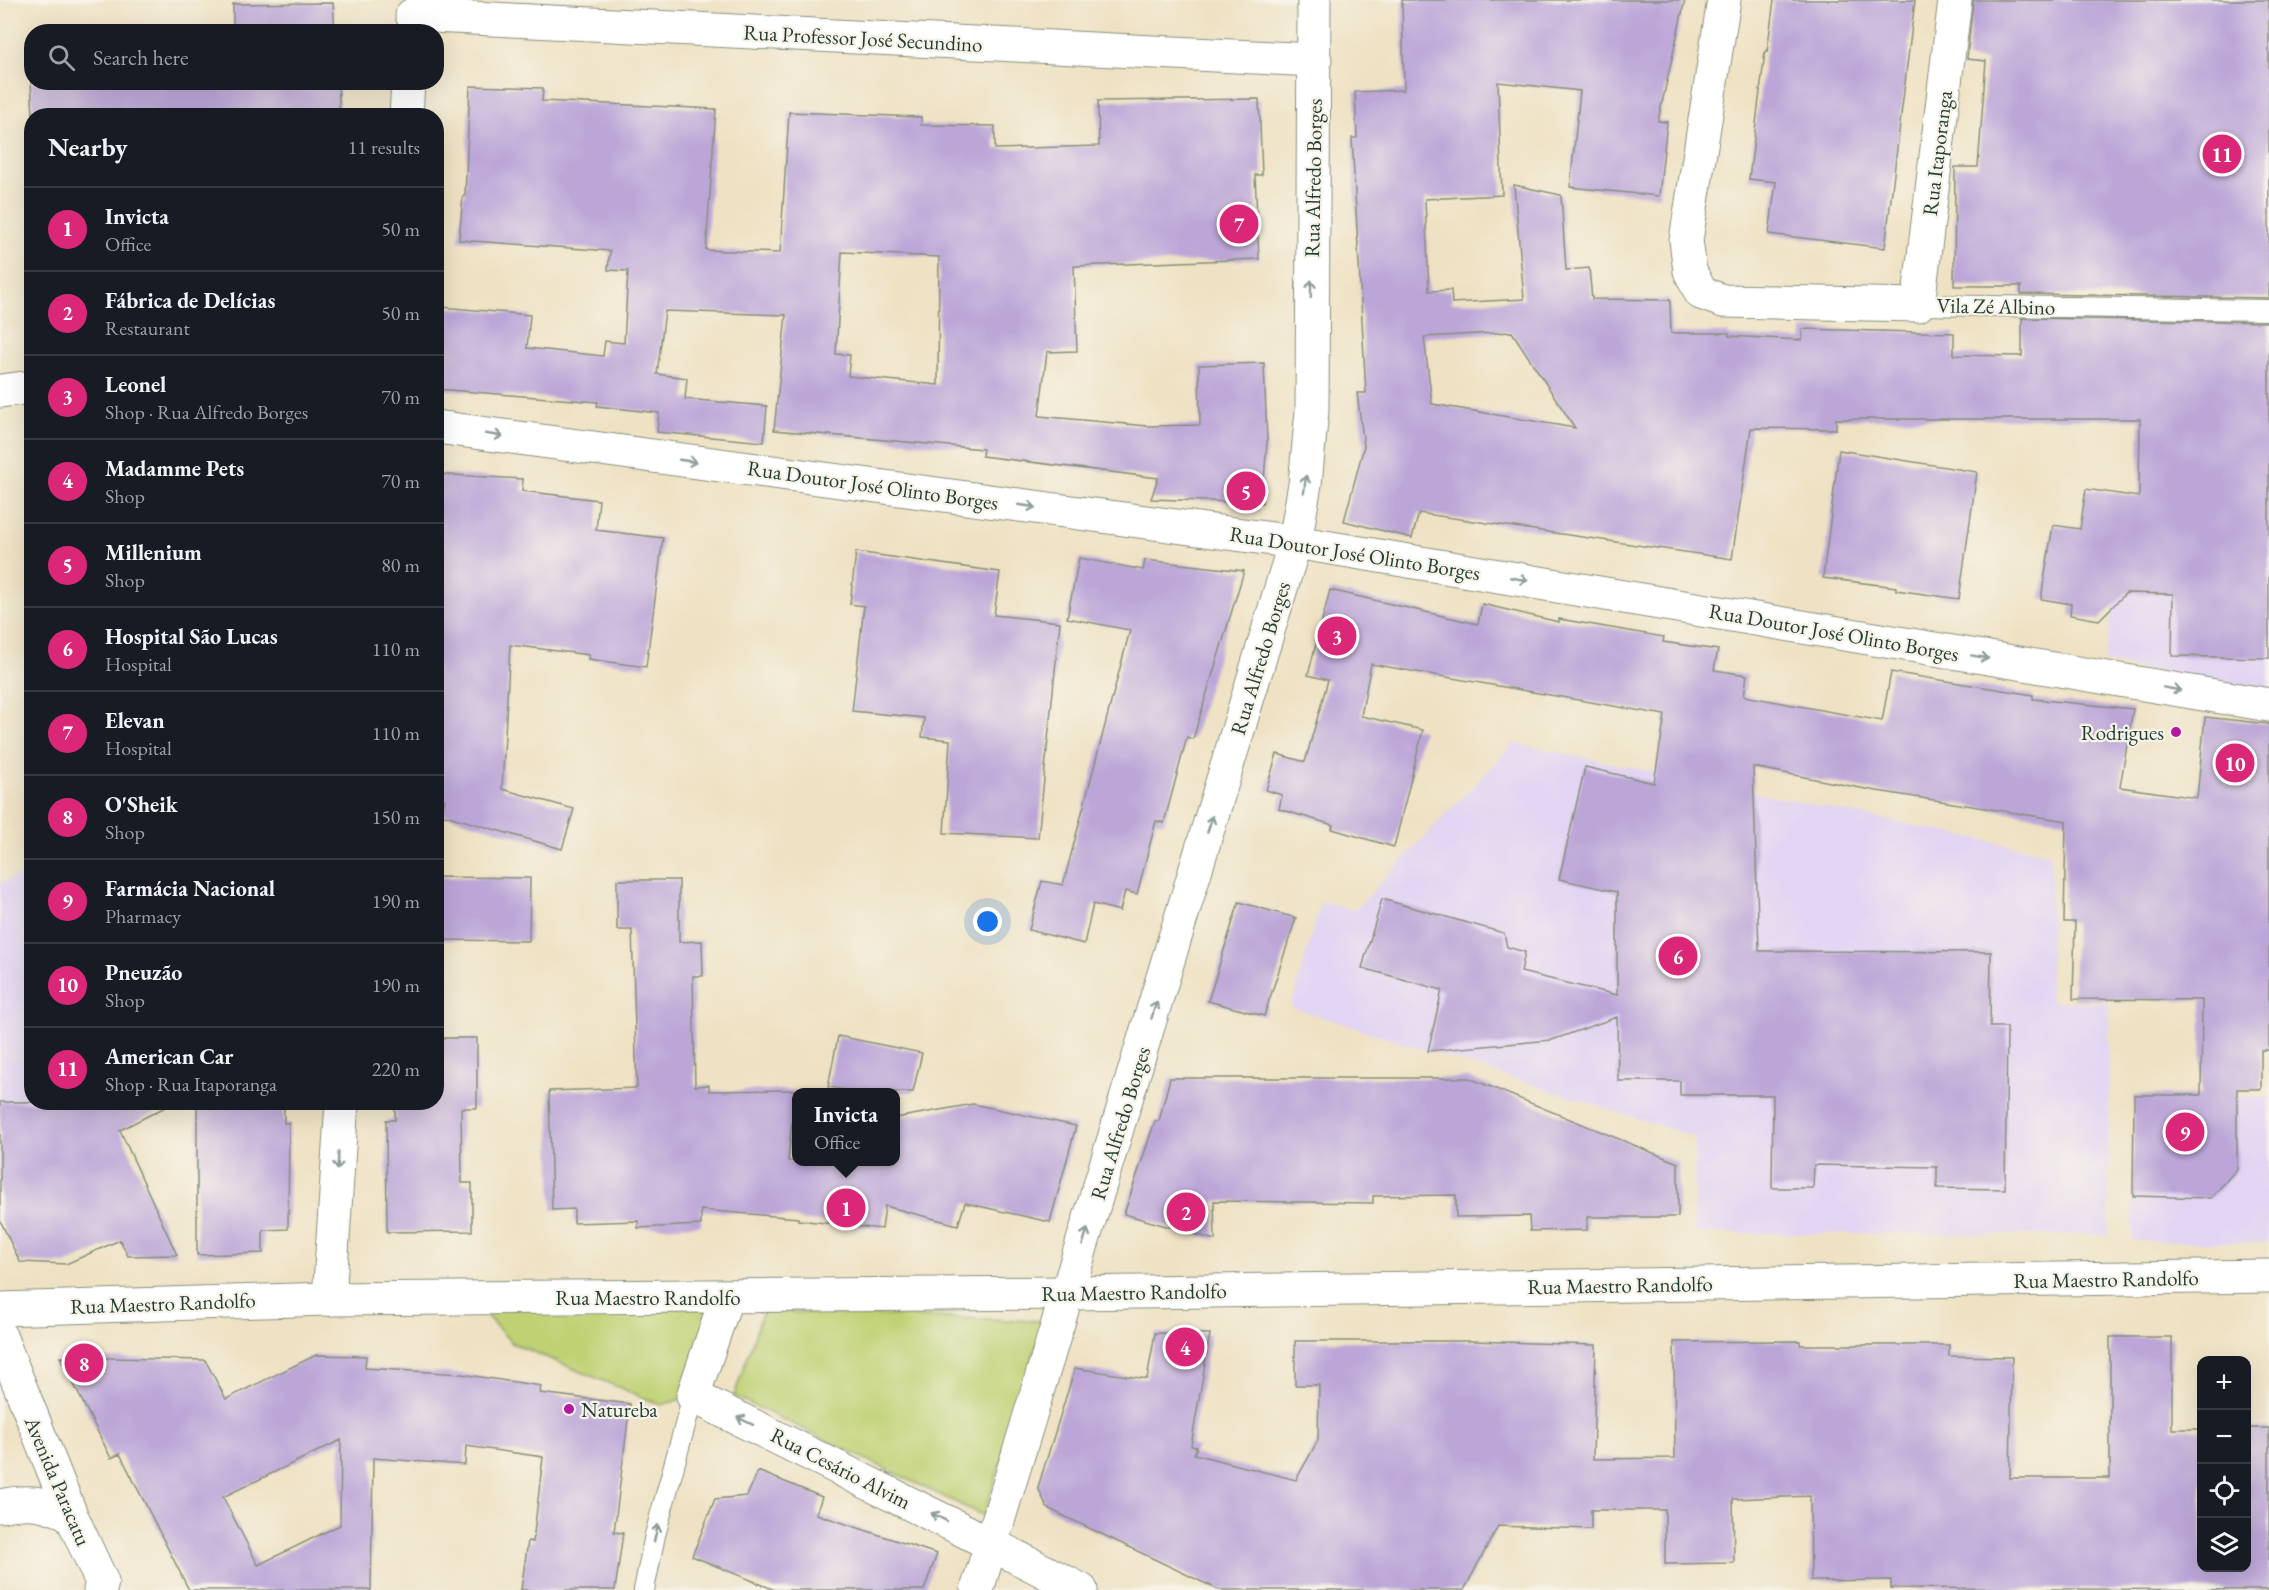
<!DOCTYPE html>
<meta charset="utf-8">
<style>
:root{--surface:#171b24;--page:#242831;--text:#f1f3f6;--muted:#9ea1a6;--line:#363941;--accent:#db2777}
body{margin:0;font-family:"EB Garamond",serif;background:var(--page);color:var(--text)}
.controls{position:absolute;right:18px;bottom:18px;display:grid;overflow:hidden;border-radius:12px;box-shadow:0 6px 24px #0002}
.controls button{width:54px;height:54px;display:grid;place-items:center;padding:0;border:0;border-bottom:2px solid var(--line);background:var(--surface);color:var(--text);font:30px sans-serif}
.you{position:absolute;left:988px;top:922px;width:21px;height:21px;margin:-15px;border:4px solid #fff;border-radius:50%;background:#1a73e8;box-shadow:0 0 0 9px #1a73e833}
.badge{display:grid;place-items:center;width:39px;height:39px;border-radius:50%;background:var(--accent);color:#fff;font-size:20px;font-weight:700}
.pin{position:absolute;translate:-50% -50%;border:3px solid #fff;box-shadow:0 2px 6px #0006}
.popup{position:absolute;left:792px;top:1088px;width:108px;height:78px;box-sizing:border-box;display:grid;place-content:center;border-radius:12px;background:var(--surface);filter:drop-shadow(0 2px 4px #0005);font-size:20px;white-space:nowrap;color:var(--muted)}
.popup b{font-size:22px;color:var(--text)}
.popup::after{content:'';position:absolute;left:50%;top:100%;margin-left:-12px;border:12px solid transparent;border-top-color:var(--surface)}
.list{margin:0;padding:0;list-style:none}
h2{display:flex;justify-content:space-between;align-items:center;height:78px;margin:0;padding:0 24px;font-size:26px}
h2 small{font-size:20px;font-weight:400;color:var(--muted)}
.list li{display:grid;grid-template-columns:39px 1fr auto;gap:18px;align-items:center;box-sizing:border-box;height:84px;padding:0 24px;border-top:2px solid var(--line)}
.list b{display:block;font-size:22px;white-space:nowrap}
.list p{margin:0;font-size:20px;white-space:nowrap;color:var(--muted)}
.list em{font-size:20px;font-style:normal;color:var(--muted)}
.icon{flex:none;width:33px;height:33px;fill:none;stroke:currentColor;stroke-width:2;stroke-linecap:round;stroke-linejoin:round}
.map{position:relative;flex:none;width:2269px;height:1590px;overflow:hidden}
.search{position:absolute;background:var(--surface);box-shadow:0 6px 24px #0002;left:24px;top:24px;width:420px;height:66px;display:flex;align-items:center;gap:15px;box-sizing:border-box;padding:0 21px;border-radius:24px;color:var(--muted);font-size:22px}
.panel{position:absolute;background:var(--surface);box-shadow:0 6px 24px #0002;left:24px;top:108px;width:420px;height:1002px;border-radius:24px}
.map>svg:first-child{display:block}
.built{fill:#e2d4f3}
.green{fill:#bfd173;stroke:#6f8754;stroke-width:1.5}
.building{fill:#bca6d8;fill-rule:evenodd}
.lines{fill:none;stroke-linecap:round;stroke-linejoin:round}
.lane-casing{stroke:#87907c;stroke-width:22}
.street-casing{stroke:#87907c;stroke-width:35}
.secondary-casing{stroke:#87907c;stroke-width:35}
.lane{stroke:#fff;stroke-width:20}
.street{stroke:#fff;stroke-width:33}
.secondary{stroke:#fff;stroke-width:33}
.oneway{stroke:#8f9e9a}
.poi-dot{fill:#b5179e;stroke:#f7f3e8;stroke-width:2}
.labels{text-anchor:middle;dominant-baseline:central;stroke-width:4.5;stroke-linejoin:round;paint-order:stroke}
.street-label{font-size:21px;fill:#1f3d34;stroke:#f7f3e8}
.poi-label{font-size:21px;fill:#1f3d34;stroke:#f7f3e8;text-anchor:end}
</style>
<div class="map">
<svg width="2269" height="1590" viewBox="0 0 2269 1590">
<rect width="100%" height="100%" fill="#f7f3e8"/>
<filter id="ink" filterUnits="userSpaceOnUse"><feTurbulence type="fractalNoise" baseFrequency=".0167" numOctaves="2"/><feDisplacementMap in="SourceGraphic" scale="12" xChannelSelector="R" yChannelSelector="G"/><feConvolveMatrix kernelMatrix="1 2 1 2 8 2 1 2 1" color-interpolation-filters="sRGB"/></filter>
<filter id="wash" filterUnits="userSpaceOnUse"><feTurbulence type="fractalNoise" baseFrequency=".008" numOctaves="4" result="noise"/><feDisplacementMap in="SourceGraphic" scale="24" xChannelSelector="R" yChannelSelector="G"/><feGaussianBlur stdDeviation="1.35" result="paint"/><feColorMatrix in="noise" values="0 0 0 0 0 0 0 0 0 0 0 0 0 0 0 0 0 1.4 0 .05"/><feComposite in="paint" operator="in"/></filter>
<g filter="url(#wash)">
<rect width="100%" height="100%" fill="#efe2c4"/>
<!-- built -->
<path class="built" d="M 2269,551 L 2269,693 L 2104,662 L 2115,592 Z
M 1514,743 L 2051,854 L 2050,1001 L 2109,1003 L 2109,1235 L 1694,1233 L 1695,1137 L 1291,1007 L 1321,902 L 1355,910 Z
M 31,870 L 32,1102 L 0,1122 L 0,884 Z
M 2134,1095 L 2269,1097 L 2269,1243 L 2132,1241 Z"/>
<!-- green -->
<path class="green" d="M 727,1296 L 693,1396 L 661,1405 L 512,1343 L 470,1298 Z
M 763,1311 L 1044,1321 L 984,1516 L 734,1396 Z"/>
<g id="blocks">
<!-- building -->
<path class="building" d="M 1402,0 L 1685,0 L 1658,121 L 1667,122 L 1659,196 L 1570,187 L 1580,91 L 1498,82 L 1502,195 L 1425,199 L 1429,291 L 1451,290 L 1452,303 L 1524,299 L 1514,185 L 1561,195 L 1566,270 L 1589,268 L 1592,299 L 1670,300 L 1671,333 L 1729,333 L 1729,336 L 1802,340 L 1802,329 L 1954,333 L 1954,355 L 2022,356 L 2022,318 L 2269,322 L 2269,658 L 2172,656 L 2173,594 L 2126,593 L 2099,620 L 2070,615 L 2071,604 L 2041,599 L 2053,525 L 2080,529 L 2086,489 L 2139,497 L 2140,419 L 1836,419 L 1836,429 L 1751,428 L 1732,559 L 1419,513 L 1412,538 L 1344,521 L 1364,446 L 1357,393 L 1366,393 L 1352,138 L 1357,138 L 1355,92 L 1404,90 ZM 1512,332 L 1575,428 L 1432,404 L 1424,337 Z
M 1774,0 L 1915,0 L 1885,248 L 1769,234 L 1776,182 L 1749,179 L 1765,52 L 1767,52 Z
M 1973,0 L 2269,0 L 2269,298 L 2021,294 L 2021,286 L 1954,286 L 1955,167 L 1978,167 L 1986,61 L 1967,59 Z
M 333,3 L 335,32 L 233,32 L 233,4 Z
M 31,82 L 338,82 L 340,116 L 33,116 Z
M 470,86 L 543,88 L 542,101 L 716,109 L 706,250 L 780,253 L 789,112 L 921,117 L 921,125 L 995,126 L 995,149 L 1099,146 L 1098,101 L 1259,99 L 1262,175 L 1255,175 L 1259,259 L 1074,266 L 1077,351 L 1047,352 L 1039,416 L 1148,426 L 1200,425 L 1199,365 L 1264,363 L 1267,443 L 1262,503 L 1151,499 L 1158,478 L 982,456 L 983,449 L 774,430 L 786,315 L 665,311 L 657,374 L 687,378 L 685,399 L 767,406 L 764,442 L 657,432 L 659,413 L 597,406 L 598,402 L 436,389 L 442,307 L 530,315 L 527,348 L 603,356 L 605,341 L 624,343 L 628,271 L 608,270 L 610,251 L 459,240 L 463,196 L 465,196 ZM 842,252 L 939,257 L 938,385 L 848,376 L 850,355 L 836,354 Z
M 1839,450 L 1977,472 L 1959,599 L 1896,590 L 1896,587 L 1823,578 Z
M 436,474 L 523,479 L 522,491 L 599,500 L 596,530 L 663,538 L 646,667 L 588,659 L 589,655 L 510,645 L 502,789 L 574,809 L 562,849 L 441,814 L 445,800 L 436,797 Z
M 856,552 L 1000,572 L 994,615 L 1060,622 L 1038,838 L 944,833 L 950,740 L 922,737 L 924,718 L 852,711 L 864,606 L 850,604 Z
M 1079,558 L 1143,570 L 1145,560 L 1244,571 L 1193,739 L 1187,737 L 1164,823 L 1156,821 L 1137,894 L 1125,891 L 1120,911 L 1093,904 L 1084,944 L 1029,930 L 1042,881 L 1063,885 L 1130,630 L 1067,618 Z
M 1330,590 L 1478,624 L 1482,604 L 1559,622 L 1559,619 L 1664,637 L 1663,642 L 1718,650 L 1714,670 L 1747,675 L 1744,696 L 1882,721 L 1891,672 L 2033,695 L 2033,699 L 2133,709 L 2120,787 L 2197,798 L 2205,717 L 2269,724 L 2269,1050 L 2261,1050 L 2261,1089 L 2237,1089 L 2237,1169 L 2211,1198 L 2133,1196 L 2134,1095 L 2201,1095 L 2202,1000 L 2073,999 L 2075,922 L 2064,922 L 2066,821 L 1871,790 L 1753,767 L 1759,951 L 1991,952 L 1990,1027 L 2007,1027 L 2005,1189 L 1937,1188 L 1937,1167 L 1814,1165 L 1813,1188 L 1772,1188 L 1773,1095 L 1680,1095 L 1680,1081 L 1618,1081 L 1617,1017 L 1552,1040 L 1428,1051 L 1442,990 L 1362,968 L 1382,899 L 1504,933 L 1507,947 L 1525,952 L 1521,972 L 1617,995 L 1617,892 L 1559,879 L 1585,767 L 1654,783 L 1665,715 L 1371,664 L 1361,716 L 1423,730 L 1394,847 L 1332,829 L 1333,825 L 1279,809 L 1282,795 L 1266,790 L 1277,754 L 1305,762 L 1328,680 L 1308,675 Z
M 436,877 L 530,878 L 529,941 L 436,940 Z
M 617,880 L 679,880 L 679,942 L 702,941 L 703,976 L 693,976 L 695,1086 L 709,1085 L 709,1091 L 795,1090 L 788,1161 L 896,1161 L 896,1118 L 973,1104 L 1076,1126 L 1050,1222 L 965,1203 L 958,1225 L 885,1206 L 882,1229 L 798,1220 L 798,1218 L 701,1210 L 701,1225 L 638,1228 L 638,1221 L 574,1223 L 574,1209 L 552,1210 L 549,1091 L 637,1088 L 632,930 L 617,930 Z
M 1239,902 L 1296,918 L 1264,1016 L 1208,1001 Z
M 838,1036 L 922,1053 L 913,1092 L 858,1092 L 828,1087 Z
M 436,1038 L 477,1038 L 477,1108 L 461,1108 L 462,1183 L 472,1183 L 472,1231 L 387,1232 L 386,1120 L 395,1120 L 395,1102 L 436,1102 Z
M 1170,1078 L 1469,1078 L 1678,1163 L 1678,1217 L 1587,1217 L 1587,1230 L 1530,1231 L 1529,1216 L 1456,1217 L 1456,1195 L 1373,1196 L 1373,1203 L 1214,1201 L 1215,1240 L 1124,1214 L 1155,1121 L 1159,1121 Z
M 0,1102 L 175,1102 L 120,1130 L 177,1255 L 128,1256 L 120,1240 L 66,1264 L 20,1262 L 0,1220 Z
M 197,1102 L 284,1102 L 284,1123 L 289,1123 L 288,1229 L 263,1230 L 263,1253 L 197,1255 Z
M 1155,1333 L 1210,1334 L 1191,1446 L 1197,1447 L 1194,1454 L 1296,1480 L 1318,1440 L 1319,1385 L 1295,1385 L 1295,1341 L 1474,1341 L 1596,1345 L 1593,1459 L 1675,1458 L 1674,1342 L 1800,1341 L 1800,1345 L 1949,1345 L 1949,1356 L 2012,1357 L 2010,1478 L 2110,1478 L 2110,1337 L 2172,1337 L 2172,1429 L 2202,1429 L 2202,1568 L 2247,1568 L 2247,1428 L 2269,1428 L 2269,1590 L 1891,1588 L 1891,1580 L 1811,1581 L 1810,1496 L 1733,1499 L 1734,1563 L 1665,1564 L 1665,1510 L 1591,1510 L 1591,1529 L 1498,1526 L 1464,1590 L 1219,1590 L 1047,1508 L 1038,1487 L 1075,1368 L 1147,1379 Z
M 316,1355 L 366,1356 L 365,1368 L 461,1374 L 541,1386 L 540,1393 L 630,1404 L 614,1532 L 623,1533 L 615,1590 L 521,1590 L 528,1541 L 533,1542 L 543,1457 L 466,1446 L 465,1465 L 373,1458 L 371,1590 L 189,1590 L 120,1454 L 111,1458 L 60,1357 L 205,1360 L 226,1399 ZM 341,1440 L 340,1525 L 258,1565 L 223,1497 Z
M 758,1471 L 822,1497 L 816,1514 L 937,1554 L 924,1590 L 775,1590 L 692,1556 L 715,1499 L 747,1496 Z"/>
</g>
</g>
<g filter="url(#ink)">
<use href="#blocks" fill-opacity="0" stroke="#87907c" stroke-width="1.5"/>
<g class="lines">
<defs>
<path id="lane" d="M 1918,305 L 2269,310
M 644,1590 L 655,1535 L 693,1396"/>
<path id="street" d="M 1724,0 L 1686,240 L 1690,271 L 1701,293 L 1723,301 L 1918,305 L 1955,0
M 412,15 L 1315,60
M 406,116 L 408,82
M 0,391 L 32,387
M 436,427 L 1295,542 L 2269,705
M 329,1299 L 342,1102
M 1081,1590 L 991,1544 L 1295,542 L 1305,484 L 1312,411 L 1314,0"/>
<path id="secondary" d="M 727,1296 L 693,1396 L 991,1544 L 977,1590
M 0,1309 L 329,1299 L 1069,1293 L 2269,1276
M 0,1336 L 71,1515 L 102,1582 L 100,1590
M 0,1506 C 30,1500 44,1502 71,1515"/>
</defs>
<!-- lane casing -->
<use href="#lane" class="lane-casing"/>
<!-- street casing -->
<use href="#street" class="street-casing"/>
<!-- secondary casing -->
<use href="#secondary" class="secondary-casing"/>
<!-- lane -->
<use href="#lane" class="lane"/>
<!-- street -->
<use href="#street" class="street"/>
<!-- secondary -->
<use href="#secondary" class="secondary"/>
</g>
<!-- one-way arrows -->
<defs><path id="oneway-shaft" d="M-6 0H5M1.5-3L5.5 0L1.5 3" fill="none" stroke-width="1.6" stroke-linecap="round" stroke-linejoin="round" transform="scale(1.5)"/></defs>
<g class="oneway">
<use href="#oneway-shaft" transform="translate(1311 289) rotate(-89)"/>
<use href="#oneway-shaft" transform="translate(494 435) rotate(8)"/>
<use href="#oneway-shaft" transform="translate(688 461) rotate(8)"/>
<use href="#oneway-shaft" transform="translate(1305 484) rotate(-83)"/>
<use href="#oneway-shaft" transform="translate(1027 506) rotate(8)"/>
<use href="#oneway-shaft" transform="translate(1519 579) rotate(10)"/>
<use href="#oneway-shaft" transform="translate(1980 657) rotate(10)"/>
<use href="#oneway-shaft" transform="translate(2172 689) rotate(10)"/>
<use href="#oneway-shaft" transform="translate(1210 824) rotate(-73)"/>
<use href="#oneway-shaft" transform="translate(1154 1010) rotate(-73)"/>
<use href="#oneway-shaft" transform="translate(338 1161) rotate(94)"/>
<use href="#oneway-shaft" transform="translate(1085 1237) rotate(-73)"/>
<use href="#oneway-shaft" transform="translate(745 1421) rotate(-154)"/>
<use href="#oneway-shaft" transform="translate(939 1517) rotate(-153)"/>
<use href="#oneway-shaft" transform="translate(656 1533) rotate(-77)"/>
</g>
</g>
<!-- markers -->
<g class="poi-dot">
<circle cx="2176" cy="732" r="6"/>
<circle cx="569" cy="1409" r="6"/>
</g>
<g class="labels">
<!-- street labels -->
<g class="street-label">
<text transform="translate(863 38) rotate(3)">Rua Professor José Secundino</text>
<text transform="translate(1937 153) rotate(-83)">Rua Itaporanga</text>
<text transform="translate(1313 178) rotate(-89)">Rua Alfredo Borges</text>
<text transform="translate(1996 306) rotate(1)">Vila Zé Albino</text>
<text transform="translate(873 485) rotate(8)">Rua Doutor José Olinto Borges</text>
<text transform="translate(1355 553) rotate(9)">Rua Doutor José Olinto Borges</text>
<text transform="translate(1834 632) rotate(10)">Rua Doutor José Olinto Borges</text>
<text transform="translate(1260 658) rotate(-73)">Rua Alfredo Borges</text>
<text transform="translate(1120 1123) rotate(-73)">Rua Alfredo Borges</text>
<text transform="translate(2106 1279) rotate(-1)">Rua Maestro Randolfo</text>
<text transform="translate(1620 1285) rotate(-1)">Rua Maestro Randolfo</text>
<text transform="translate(1134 1292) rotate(-1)">Rua Maestro Randolfo</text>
<text x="648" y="1297">Rua Maestro Randolfo</text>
<text transform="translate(163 1303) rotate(-2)">Rua Maestro Randolfo</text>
<text transform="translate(841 1468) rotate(27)">Rua Cesário Alvim</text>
<text transform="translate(58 1481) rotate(67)">Avenida Paracatu</text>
</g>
<!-- poi labels -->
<g class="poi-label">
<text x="2164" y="732">Rodrigues</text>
<text x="581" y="1409" text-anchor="start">Natureba</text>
</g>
</g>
</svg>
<div class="controls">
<button>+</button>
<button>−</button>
<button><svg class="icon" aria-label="locate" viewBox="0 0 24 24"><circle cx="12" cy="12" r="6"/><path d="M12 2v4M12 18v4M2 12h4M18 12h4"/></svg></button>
<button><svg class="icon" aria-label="layers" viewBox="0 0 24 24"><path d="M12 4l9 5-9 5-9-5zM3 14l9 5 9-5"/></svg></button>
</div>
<div class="you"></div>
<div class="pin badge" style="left:846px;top:1208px">1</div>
<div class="popup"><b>Invicta</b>Office</div>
<div class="pin badge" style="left:1186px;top:1212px">2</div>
<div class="pin badge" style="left:1337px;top:636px">3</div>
<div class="pin badge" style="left:1185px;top:1347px">4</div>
<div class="pin badge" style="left:1246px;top:491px">5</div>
<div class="pin badge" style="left:1678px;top:956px">6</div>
<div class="pin badge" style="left:1239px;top:224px">7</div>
<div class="pin badge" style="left:84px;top:1363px">8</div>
<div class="pin badge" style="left:2185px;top:1132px">9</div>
<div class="pin badge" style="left:2235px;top:763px">10</div>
<div class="pin badge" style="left:2222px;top:154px">11</div>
<div class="search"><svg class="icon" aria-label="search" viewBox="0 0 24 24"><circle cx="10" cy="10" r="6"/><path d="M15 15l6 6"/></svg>Search here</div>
<section class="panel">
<h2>Nearby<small>11 results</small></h2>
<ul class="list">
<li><span class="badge">1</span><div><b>Invicta</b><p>Office</p></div><em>50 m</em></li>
<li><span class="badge">2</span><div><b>Fábrica de Delícias</b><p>Restaurant</p></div><em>50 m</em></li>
<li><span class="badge">3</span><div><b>Leonel</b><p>Shop · Rua Alfredo Borges</p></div><em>70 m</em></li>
<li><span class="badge">4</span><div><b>Madamme Pets</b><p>Shop</p></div><em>70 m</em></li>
<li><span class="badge">5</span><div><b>Millenium</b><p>Shop</p></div><em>80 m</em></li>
<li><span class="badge">6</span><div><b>Hospital São Lucas</b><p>Hospital</p></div><em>110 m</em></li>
<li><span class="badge">7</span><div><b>Elevan</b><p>Hospital</p></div><em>110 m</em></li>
<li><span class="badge">8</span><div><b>O'Sheik</b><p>Shop</p></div><em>150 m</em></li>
<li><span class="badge">9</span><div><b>Farmácia Nacional</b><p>Pharmacy</p></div><em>190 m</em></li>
<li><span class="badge">10</span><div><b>Pneuzão</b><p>Shop</p></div><em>190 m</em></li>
<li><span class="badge">11</span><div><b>American Car</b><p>Shop · Rua Itaporanga</p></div><em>220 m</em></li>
</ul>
</section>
</div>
